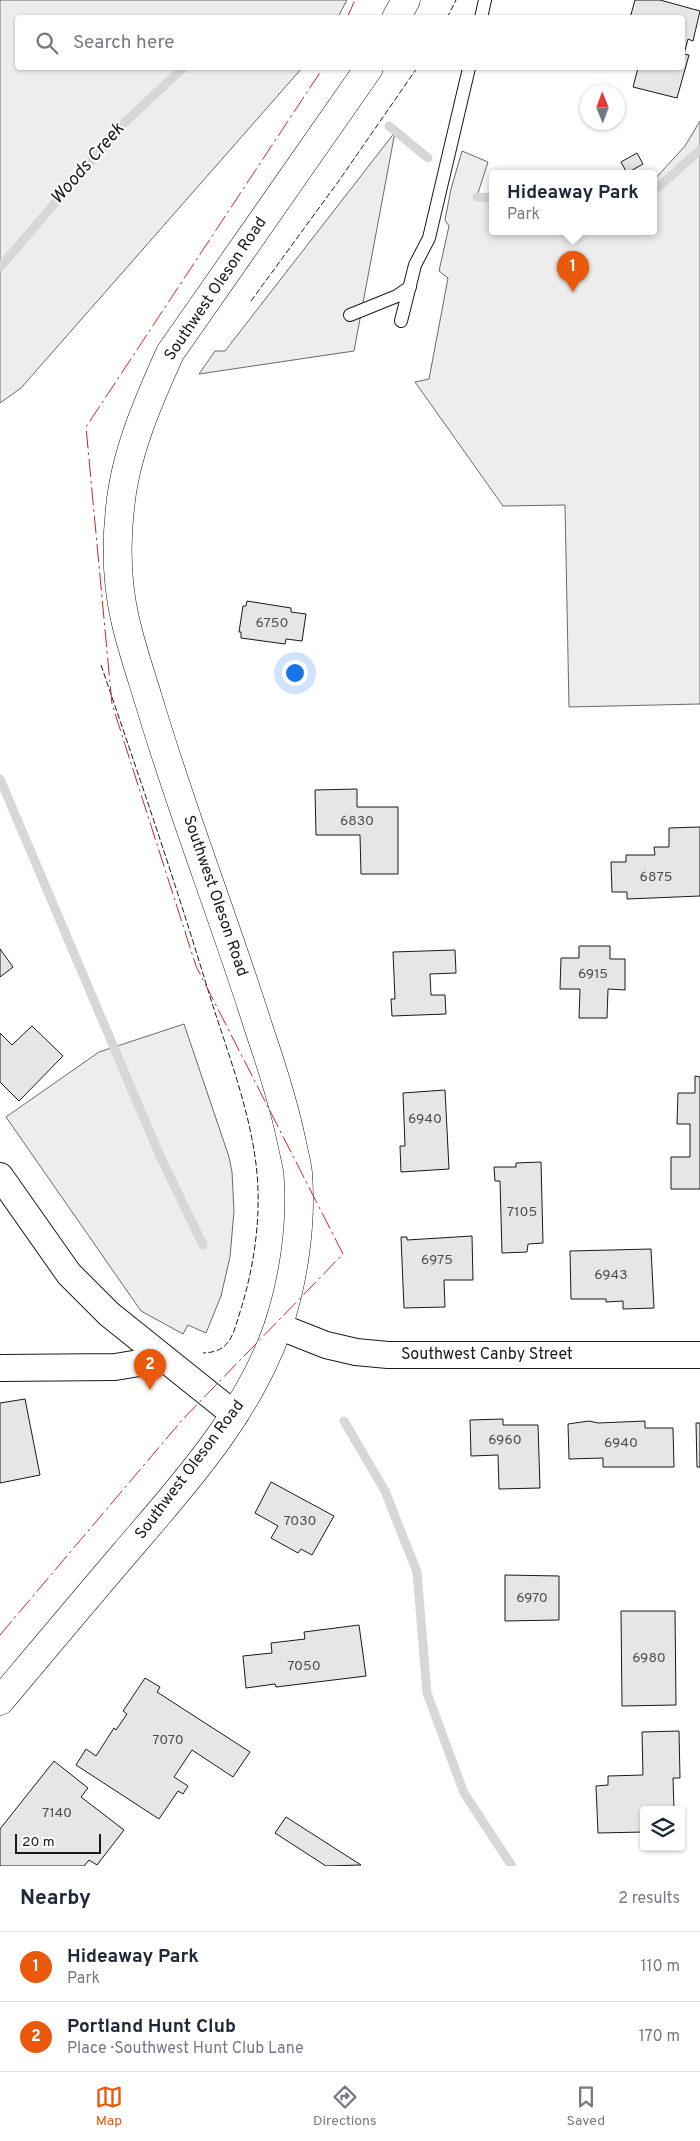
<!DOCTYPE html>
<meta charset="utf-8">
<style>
:root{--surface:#fff;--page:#f6f6f7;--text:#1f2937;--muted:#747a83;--line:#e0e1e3;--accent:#ea580c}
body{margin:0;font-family:Overpass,sans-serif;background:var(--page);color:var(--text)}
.controls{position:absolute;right:15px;bottom:15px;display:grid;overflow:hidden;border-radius:5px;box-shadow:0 1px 4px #0004}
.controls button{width:45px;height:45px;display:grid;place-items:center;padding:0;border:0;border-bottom:1px solid var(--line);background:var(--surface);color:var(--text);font:25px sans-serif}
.compass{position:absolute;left:580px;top:85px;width:45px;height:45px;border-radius:50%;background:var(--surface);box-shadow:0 1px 4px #0004;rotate:359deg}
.scale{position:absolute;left:15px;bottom:12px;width:86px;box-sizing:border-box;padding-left:5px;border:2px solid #1a1a1a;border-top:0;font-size:14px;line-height:18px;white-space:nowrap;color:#1a1a1a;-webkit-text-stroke:4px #fff;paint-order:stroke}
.you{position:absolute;left:294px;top:672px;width:18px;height:18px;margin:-12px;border:4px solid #fff;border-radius:50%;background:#1a73e8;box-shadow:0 0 0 8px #1a73e833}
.badge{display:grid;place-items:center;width:32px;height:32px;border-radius:50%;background:var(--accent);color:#fff;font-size:16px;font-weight:700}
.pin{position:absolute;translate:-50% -41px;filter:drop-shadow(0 1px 2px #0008)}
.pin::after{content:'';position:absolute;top:26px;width:18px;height:15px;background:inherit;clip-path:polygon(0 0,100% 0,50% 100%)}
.popup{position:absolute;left:489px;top:170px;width:168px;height:65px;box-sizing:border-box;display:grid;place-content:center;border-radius:5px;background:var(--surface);filter:drop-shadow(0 1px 4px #0005);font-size:16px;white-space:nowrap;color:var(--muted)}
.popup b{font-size:19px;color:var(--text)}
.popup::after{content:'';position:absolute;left:50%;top:100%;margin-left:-10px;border:10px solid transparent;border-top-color:var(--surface)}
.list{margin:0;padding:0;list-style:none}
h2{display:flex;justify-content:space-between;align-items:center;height:65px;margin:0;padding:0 20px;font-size:21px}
h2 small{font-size:16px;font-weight:400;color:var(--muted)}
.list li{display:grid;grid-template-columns:32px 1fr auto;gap:15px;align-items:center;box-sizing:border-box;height:70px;padding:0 20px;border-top:1px solid var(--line)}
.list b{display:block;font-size:19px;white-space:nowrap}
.list p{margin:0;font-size:16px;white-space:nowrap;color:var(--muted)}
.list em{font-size:16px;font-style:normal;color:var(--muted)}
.icon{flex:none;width:28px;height:28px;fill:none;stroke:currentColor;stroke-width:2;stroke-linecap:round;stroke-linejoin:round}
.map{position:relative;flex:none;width:700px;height:1866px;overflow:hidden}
.search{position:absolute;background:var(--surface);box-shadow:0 1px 4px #0004;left:15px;right:15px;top:15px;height:55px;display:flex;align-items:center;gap:12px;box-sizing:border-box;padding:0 18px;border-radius:5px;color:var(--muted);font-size:19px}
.sheet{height:205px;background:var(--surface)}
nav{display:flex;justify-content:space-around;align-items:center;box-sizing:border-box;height:70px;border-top:1px solid var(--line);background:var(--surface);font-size:14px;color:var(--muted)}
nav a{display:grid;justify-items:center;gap:2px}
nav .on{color:var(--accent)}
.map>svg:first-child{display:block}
.green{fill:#ededed;stroke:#6a6a6a}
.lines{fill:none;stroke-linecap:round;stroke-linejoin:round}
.stream{stroke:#d7d7d7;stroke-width:9}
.building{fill:#e6e6e6;stroke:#1a1a1a}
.lane-casing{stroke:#1a1a1a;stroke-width:14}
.street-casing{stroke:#1a1a1a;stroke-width:28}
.secondary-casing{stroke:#1a1a1a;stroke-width:29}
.lane{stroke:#fff;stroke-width:12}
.street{stroke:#fff;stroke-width:26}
.secondary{stroke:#fff;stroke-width:28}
.fence{stroke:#1a1a1a;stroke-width:1;stroke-dasharray:6 2.5;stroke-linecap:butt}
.power{stroke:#c62828;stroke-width:1;stroke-dasharray:18 4 2.5 4;stroke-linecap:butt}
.labels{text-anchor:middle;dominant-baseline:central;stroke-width:4;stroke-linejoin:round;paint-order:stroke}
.number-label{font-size:14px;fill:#4d4d4d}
.street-label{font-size:16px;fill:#1a1a1a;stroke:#fff}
.water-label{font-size:18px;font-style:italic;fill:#1a1a1a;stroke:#fff}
</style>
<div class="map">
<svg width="700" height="1866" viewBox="0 0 700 1866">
<rect width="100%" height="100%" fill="#fff"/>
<!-- green -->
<path class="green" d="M 0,0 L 347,0 L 338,17 L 18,18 L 18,68 L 302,68 L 21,388 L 0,403 Z
M 700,121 L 700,704 L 569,707 L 565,505 L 503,506 L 415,382 L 429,379 L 448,278 L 439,271 L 449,226 L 445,220 L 451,189 L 462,151 L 488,162 L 477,196 L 493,198 L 493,231 L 653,231 L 653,181 L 685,146 Z
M 395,132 L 354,351 L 199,374 L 215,351 L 225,351 Z
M 184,1024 L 229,1157 L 232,1172 L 234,1211 L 230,1257 L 221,1296 L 206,1333 L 188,1325 L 183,1334 L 141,1311 L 6,1117 L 99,1052 Z"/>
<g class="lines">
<!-- stream -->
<path class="stream" d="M 389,126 L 428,158
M 653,192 L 700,150
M 477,197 L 493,198
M 0,267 L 122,125 L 183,68
M 0,779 L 160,1156 L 203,1245
M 344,1421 L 385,1491 L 417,1572 L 427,1693 L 464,1793 L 512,1866"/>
</g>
<!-- building -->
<path class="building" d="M 635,0 L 660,0 L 700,11 L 693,41 L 688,39 L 684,54 L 689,55 L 677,98 L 633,87 L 638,68 L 635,68 L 682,68 L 682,18 L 630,18 Z
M 637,153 L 643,164 L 627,173 L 621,162 Z
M 247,601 L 291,608 L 291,612 L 306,614 L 302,641 L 286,639 L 285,644 L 241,638 L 241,632 L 239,632 L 243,606 L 246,606 Z
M 357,789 L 357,807 L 398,807 L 398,874 L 361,874 L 360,835 L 316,835 L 315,790 Z
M 700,827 L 700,896 L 627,899 L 627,892 L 612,892 L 611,862 L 626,862 L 626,855 L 655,855 L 654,847 L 669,847 L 669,828 Z
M 579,946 L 610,946 L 610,959 L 625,959 L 625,990 L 608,989 L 607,1018 L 579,1018 L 580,989 L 560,989 L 561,958 L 579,958 Z
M 0,949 L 13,967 L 0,977 Z
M 455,950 L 456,973 L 430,974 L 431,995 L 445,995 L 446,1014 L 392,1016 L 391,999 L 395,999 L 393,952 Z
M 32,1026 L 63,1056 L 19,1101 L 0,1082 L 0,1033 L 12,1045 Z
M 695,1076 L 700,1077 L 700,1189 L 671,1189 L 671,1157 L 690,1157 L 690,1124 L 677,1124 L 678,1093 L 695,1093 Z
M 445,1090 L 449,1169 L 401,1172 L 400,1146 L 405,1146 L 403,1093 Z
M 541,1162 L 543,1243 L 528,1244 L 527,1252 L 502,1253 L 500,1181 L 495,1181 L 494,1167 L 516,1167 L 516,1163 Z
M 472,1236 L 473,1280 L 444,1280 L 445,1307 L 404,1308 L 401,1237 L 407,1237 L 407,1240 Z
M 651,1249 L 654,1308 L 623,1309 L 623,1301 L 606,1302 L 606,1299 L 571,1299 L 570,1251 Z
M 25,1399 L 40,1475 L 0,1483 L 0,1403 Z
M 503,1419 L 503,1425 L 538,1425 L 540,1488 L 499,1489 L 498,1455 L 471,1456 L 470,1420 Z
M 589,1421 L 598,1423 L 645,1421 L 645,1428 L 673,1428 L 674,1467 L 603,1467 L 603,1458 L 569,1459 L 568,1424 Z
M 696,1423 L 700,1423 L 700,1467 L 697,1467 Z
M 271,1482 L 334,1516 L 312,1555 L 301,1549 L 298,1553 L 271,1538 L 278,1526 L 255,1513 Z
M 505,1575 L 559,1576 L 559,1620 L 505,1621 Z
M 621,1611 L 675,1611 L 676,1705 L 622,1706 Z
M 359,1625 L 366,1676 L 276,1687 L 275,1684 L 246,1688 L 243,1656 L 272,1653 L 271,1643 L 305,1639 L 304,1632 Z
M 145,1678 L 160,1687 L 157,1692 L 250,1752 L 233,1777 L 192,1750 L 174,1777 L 188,1786 L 183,1794 L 178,1791 L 159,1819 L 76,1765 L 86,1749 L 96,1756 L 114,1728 L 116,1730 L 127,1714 L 123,1711 Z
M 679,1731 L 680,1778 L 673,1778 L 674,1810 L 644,1810 L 644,1832 L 598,1833 L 596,1786 L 608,1785 L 608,1776 L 643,1775 L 642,1732 Z
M 54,1761 L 88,1788 L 81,1797 L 124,1830 L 97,1865 L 89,1860 L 84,1866 L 0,1866 L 0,1829 Z
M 286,1817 L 361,1865 L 326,1866 L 275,1833 Z"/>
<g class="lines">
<defs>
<path id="lane" d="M 481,18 L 485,0
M 350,315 L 397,296 L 410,287
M 401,321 L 415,265 L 429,238 L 469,68"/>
<path id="street" d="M 0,1176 L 69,1274 L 109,1314 L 235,1415
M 278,1326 L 326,1345 L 356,1352 L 388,1355 L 700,1355
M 0,1368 L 115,1367 L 164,1359"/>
<path id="secondary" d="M 396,18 L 406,0
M 0,1701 C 42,1651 83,1602 125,1553 C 184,1484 248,1414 278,1327 C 294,1279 302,1223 298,1173 C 297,1163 294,1153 292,1143 C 284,1104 272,1067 259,1029 C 224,918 181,810 148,698 C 140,672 131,646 125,619 C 117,584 116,544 120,508 C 125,454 148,402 170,353 L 369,68"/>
</defs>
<!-- lane casing -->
<use href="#lane" class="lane-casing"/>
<!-- street casing -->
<use href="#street" class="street-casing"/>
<!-- secondary casing -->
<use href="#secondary" class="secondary-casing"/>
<!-- lane -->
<use href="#lane" class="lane"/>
<!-- street -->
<use href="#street" class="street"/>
<!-- secondary -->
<use href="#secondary" class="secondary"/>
<!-- fence -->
<path class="fence" d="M 447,18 L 456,0
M 251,301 L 338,182 L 417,68
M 101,665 C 139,776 177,887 211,1000 C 228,1053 249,1108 256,1164 C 262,1212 255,1263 241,1309 C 233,1333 232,1352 203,1353"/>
<!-- power -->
<path class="power" d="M 347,18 L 355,0
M 0,1635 L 183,1419 L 343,1254 L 196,966 L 112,704 L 86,427 L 323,68"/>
</g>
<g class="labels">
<!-- number labels -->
<g class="number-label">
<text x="272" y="623">6750</text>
<text x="357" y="821">6830</text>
<text x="656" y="877">6875</text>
<text x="593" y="974">6915</text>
<text x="425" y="1119">6940</text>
<text x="522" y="1212">7105</text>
<text x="437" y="1260">6975</text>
<text x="611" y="1275">6943</text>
<text x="505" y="1440">6960</text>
<text x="621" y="1443">6940</text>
<text x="300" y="1521">7030</text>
<text x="532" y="1598">6970</text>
<text x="649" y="1658">6980</text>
<text x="304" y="1666">7050</text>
<text x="168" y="1740">7070</text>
<text x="57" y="1813">7140</text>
</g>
<!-- street labels -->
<g class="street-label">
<text transform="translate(216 289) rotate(-56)">Southwest Oleson Road</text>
<text transform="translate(215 896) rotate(71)">Southwest Oleson Road</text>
<text x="487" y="1355">Southwest Canby Street</text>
<text transform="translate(190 1470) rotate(-53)">Southwest Oleson Road</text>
</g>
<!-- water labels -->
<g class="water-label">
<text transform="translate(88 164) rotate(-49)">Woods Creek</text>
</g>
</g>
</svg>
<div class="controls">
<button><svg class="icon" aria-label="layers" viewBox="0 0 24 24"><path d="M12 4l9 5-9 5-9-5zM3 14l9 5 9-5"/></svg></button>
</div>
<svg class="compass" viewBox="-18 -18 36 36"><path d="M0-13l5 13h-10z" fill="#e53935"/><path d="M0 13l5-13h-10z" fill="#747a83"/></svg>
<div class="scale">20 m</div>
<div class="you"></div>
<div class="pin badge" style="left:573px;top:292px">1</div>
<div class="popup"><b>Hideaway Park</b>Park</div>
<div class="pin badge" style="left:150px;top:1390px">2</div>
<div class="search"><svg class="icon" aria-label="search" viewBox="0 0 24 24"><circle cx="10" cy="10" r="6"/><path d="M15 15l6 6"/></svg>Search here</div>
</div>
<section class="sheet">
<h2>Nearby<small>2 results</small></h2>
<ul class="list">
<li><span class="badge">1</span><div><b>Hideaway Park</b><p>Park</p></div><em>110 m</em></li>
<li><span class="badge">2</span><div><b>Portland Hunt Club</b><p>Place · Southwest Hunt Club Lane</p></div><em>170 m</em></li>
</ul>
</section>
<nav>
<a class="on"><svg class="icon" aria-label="map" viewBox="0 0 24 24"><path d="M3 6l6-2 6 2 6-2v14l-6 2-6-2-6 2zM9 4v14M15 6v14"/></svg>Map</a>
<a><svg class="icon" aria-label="directions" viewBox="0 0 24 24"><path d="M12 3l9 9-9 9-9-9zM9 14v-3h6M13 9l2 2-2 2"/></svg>Directions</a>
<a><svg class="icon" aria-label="saved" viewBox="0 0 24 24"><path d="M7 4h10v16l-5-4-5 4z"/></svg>Saved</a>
</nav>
